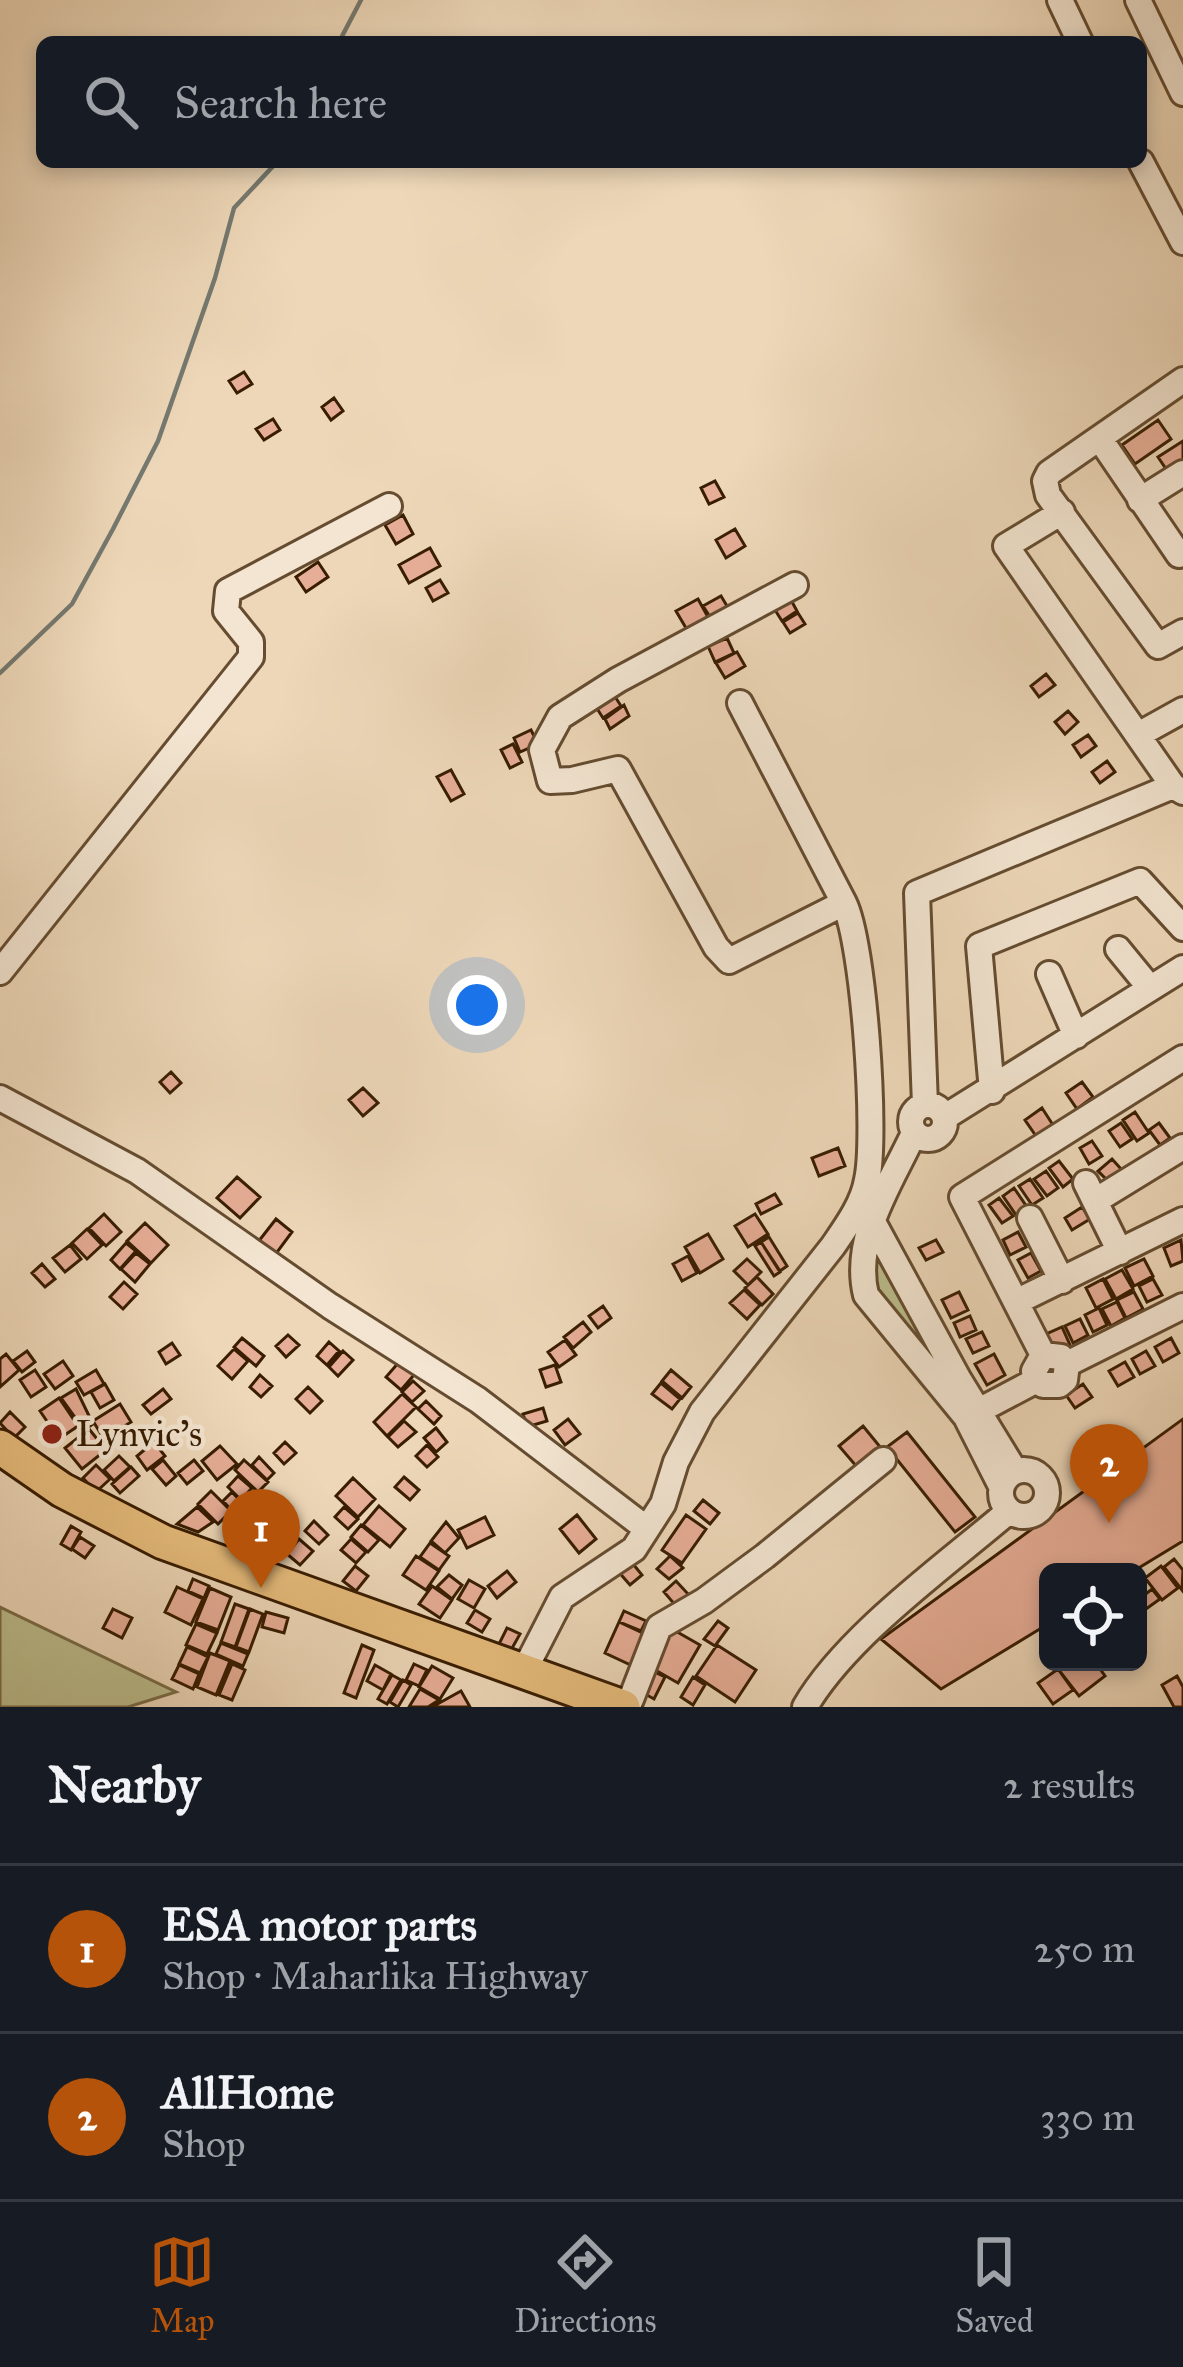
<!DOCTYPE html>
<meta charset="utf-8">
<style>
:root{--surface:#171b24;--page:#242831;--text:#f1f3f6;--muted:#9ea1a6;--line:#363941;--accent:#b45309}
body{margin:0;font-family:"IM FELL Great Primer",serif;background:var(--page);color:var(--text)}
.controls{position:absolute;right:36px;bottom:36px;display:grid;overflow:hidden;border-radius:18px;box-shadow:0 6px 18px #0003}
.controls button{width:108px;height:108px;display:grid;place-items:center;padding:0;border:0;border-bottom:3px solid var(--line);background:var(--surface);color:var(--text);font:60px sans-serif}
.you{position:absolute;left:477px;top:1005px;width:42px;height:42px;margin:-30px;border:9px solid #fff;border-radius:50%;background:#1a73e8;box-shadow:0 0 0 18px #1a73e833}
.badge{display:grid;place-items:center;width:78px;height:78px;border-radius:50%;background:var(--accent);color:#fff;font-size:39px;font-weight:700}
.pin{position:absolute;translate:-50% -99px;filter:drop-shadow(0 3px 6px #0008)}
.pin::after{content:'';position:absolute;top:63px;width:42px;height:36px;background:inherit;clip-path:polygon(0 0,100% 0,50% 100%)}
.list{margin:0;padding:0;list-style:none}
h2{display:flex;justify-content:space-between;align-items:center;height:156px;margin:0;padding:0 48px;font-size:51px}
h2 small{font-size:39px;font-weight:400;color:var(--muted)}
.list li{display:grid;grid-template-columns:78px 1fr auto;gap:36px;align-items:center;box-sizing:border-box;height:168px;padding:0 48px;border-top:3px solid var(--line)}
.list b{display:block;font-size:45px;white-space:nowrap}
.list p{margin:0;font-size:39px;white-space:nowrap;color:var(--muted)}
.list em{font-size:39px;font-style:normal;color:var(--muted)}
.icon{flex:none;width:66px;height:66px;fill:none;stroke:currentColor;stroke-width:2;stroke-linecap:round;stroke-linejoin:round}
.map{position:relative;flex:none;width:1183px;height:1707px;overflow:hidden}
.search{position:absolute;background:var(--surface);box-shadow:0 6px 18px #0003;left:36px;right:36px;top:36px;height:132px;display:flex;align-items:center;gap:30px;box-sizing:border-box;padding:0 42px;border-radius:18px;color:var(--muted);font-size:45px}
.sheet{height:492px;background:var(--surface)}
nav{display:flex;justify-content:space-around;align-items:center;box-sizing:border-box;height:168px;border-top:3px solid var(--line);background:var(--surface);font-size:33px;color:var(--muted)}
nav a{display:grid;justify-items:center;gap:6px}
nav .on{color:var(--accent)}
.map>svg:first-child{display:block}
.green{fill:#bcbd8d;stroke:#7a6d48;stroke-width:3}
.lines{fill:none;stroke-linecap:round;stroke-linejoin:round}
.stream{stroke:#757970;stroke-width:4.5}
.building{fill:#e7ae97;stroke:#381d02;stroke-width:3}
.minor-casing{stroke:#654c30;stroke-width:30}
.highway-casing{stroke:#381d02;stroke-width:39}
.minor{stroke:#f3e5d1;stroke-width:24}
.highway{stroke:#e6bc7c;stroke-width:33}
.poi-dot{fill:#8f2418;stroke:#f3e5d1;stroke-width:4.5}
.labels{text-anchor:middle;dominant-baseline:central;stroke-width:9;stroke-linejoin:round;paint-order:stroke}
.poi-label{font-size:36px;fill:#381d02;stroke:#f3e5d1;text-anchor:start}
</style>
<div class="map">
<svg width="1183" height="1707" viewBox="0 0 1183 1707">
<rect width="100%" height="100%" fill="#edd7b8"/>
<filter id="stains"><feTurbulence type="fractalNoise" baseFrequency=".00167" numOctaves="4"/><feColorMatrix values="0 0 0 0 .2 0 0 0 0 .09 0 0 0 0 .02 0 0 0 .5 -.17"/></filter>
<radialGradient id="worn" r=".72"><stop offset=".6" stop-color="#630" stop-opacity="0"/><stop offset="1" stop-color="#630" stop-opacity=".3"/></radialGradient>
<!-- green -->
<path class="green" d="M 875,1244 L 931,1345 L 917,1352 L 872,1296 Z
M 0,1607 L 176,1692 L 128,1707 L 0,1707 Z"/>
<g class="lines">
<!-- stream -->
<path class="stream" d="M 339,42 L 361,0
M 0,673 L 72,604 L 113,529 L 158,441 L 215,278 L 234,208 L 277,162"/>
</g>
<!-- building -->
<path class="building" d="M 244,372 L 252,384 L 237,393 L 229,381 Z
M 334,398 L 343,411 L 331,420 L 322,407 Z
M 273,419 L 280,430 L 264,440 L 256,429 Z
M 1158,420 L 1171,439 L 1135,464 L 1122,445 Z
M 1183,441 L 1183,462 L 1168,472 L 1158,457 Z
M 715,481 L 724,497 L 709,504 L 701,488 Z
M 403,515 L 413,534 L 396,544 L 385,525 Z
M 735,529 L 745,546 L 726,558 L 716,540 Z
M 430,548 L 440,566 L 409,583 L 399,565 Z
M 318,562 L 328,577 L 306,592 L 296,577 Z
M 440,580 L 448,593 L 433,601 L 426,588 Z
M 721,596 L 733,616 L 716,626 L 703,606 Z
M 698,599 L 714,628 L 693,640 L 676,611 Z
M 791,600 L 797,611 L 782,621 L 775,610 Z
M 798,613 L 805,624 L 790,633 L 783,622 Z
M 727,638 L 734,653 L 715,662 L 708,646 Z
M 737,652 L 745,666 L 725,678 L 716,663 Z
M 1046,674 L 1055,685 L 1039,697 L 1031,686 Z
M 614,695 L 621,706 L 603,718 L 596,707 Z
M 624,705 L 629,716 L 610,729 L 605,719 Z
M 1068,711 L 1078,722 L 1065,734 L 1055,722 Z
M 531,730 L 538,744 L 520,752 L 514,738 Z
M 1088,735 L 1096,746 L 1081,757 L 1073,745 Z
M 513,744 L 522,762 L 510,768 L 501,750 Z
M 1107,761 L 1115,772 L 1100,783 L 1092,772 Z
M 451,770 L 464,794 L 451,801 L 437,777 Z
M 171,1072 L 181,1083 L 170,1093 L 160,1082 Z
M 1082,1082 L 1093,1097 L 1077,1109 L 1066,1093 Z
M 363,1088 L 378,1103 L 363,1116 L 349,1100 Z
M 1042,1108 L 1053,1125 L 1036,1136 L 1025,1120 Z
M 1135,1112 L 1149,1133 L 1137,1141 L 1123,1120 Z
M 1121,1123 L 1132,1139 L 1120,1147 L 1109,1131 Z
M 1159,1123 L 1170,1138 L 1160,1145 L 1149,1130 Z
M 1092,1141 L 1102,1156 L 1089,1164 L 1080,1148 Z
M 838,1148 L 845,1166 L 819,1176 L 812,1158 Z
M 1112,1159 L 1122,1170 L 1108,1181 L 1098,1171 Z
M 1059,1161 L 1073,1179 L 1063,1187 L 1049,1168 Z
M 1046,1171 L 1058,1188 L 1047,1196 L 1034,1179 Z
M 237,1177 L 260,1197 L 240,1218 L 217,1198 Z
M 1030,1179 L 1043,1198 L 1032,1205 L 1019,1186 Z
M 1014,1188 L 1029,1210 L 1018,1218 L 1003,1196 Z
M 775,1194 L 781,1204 L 761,1214 L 756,1204 Z
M 999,1198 L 1013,1216 L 1002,1223 L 989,1205 Z
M 1082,1207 L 1090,1219 L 1072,1230 L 1065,1218 Z
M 104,1214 L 121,1232 L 106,1246 L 89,1228 Z
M 755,1214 L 768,1234 L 748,1247 L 735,1226 Z
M 276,1219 L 292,1232 L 275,1255 L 258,1242 Z
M 145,1223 L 168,1245 L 151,1263 L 127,1241 Z
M 87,1229 L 102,1245 L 87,1259 L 72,1243 Z
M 1018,1232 L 1026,1247 L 1010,1255 L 1003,1240 Z
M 708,1234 L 723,1259 L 700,1273 L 685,1247 Z
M 769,1237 L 787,1266 L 780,1271 L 761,1242 Z
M 936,1240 L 943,1252 L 926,1260 L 919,1248 Z
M 1181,1240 L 1183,1261 L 1171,1266 L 1164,1248 Z
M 761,1242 L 780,1272 L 774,1276 L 755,1246 Z
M 126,1243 L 136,1251 L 120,1269 L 111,1260 Z
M 70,1245 L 81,1259 L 65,1272 L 53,1258 Z
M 136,1253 L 150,1264 L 135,1282 L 121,1269 Z
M 1031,1253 L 1041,1271 L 1028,1278 L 1018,1260 Z
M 688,1256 L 697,1273 L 682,1281 L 673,1264 Z
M 747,1259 L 761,1272 L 748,1285 L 734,1271 Z
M 1144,1259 L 1153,1276 L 1134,1286 L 1125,1268 Z
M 42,1264 L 55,1279 L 45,1287 L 32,1273 Z
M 1122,1270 L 1133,1289 L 1116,1299 L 1105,1279 Z
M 757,1277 L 773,1294 L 762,1305 L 745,1288 Z
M 1103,1279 L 1113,1299 L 1096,1308 L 1086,1288 Z
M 1153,1279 L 1162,1295 L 1147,1302 L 1139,1286 Z
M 124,1282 L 137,1294 L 123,1309 L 110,1297 Z
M 744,1290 L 760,1305 L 747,1319 L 730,1303 Z
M 959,1292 L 968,1310 L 951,1318 L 942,1300 Z
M 1134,1292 L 1143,1309 L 1126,1318 L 1117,1300 Z
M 1117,1302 L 1125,1318 L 1111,1326 L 1102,1309 Z
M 603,1306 L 611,1318 L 598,1328 L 589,1316 Z
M 1099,1308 L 1107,1325 L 1093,1332 L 1085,1315 Z
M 970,1316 L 976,1330 L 960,1337 L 954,1323 Z
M 1080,1319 L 1088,1335 L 1073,1343 L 1065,1326 Z
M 583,1322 L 591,1332 L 573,1348 L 564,1337 Z
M 1062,1327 L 1070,1345 L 1053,1353 L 1044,1335 Z
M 982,1332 L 989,1346 L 973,1353 L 966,1339 Z
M 288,1335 L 299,1345 L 286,1357 L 276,1346 Z
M 242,1338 L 264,1356 L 256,1366 L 234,1347 Z
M 1171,1338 L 1179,1353 L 1163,1362 L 1155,1347 Z
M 565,1340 L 576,1355 L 559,1367 L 548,1352 Z
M 329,1342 L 339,1351 L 327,1365 L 317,1356 Z
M 172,1343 L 180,1355 L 166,1364 L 159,1352 Z
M 234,1349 L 248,1361 L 232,1379 L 218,1366 Z
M 27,1351 L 35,1362 L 22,1372 L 13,1361 Z
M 343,1351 L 353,1360 L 338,1376 L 329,1367 Z
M 1146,1351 L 1155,1366 L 1140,1374 L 1132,1359 Z
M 6,1354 L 19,1370 L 0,1387 L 0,1359 Z
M 994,1354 L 1005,1375 L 987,1385 L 975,1364 Z
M 63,1361 L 73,1376 L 55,1389 L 44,1374 Z
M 399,1362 L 414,1375 L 401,1390 L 386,1377 Z
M 1125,1362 L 1134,1377 L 1118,1386 L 1109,1371 Z
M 555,1365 L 561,1382 L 546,1387 L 540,1370 Z
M 35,1370 L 46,1387 L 31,1397 L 20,1380 Z
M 96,1370 L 104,1384 L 84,1395 L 76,1382 Z
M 671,1370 L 691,1387 L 682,1398 L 662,1381 Z
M 260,1375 L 272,1386 L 261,1397 L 250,1387 Z
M 413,1381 L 424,1391 L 412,1402 L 402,1392 Z
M 661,1383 L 680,1399 L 672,1409 L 652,1394 Z
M 105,1384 L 114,1400 L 100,1408 L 91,1392 Z
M 1083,1384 L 1092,1397 L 1075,1408 L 1066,1395 Z
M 308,1387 L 322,1401 L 310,1413 L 296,1399 Z
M 76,1389 L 93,1424 L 84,1430 L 61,1398 Z
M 163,1389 L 171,1399 L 151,1414 L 143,1405 Z
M 402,1394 L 416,1407 L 387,1436 L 374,1422 Z
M 59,1398 L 78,1426 L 59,1439 L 40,1411 Z
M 426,1401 L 441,1416 L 434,1424 L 418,1409 Z
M 120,1404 L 131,1422 L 104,1439 L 93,1421 Z
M 543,1408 L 547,1421 L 527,1427 L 523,1414 Z
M 10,1412 L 25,1427 L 14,1438 L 0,1423 Z
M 568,1419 L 580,1434 L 565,1445 L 554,1430 Z
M 1183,1419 L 1183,1541 L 1132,1572 L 1048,1572 L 1048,1624 L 941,1689 L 881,1639 Z
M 404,1421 L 416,1432 L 398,1447 L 388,1437 Z
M 863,1426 L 881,1448 L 857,1467 L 839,1446 Z
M 436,1428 L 447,1442 L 436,1452 L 424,1438 Z
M 89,1429 L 106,1450 L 82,1469 L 65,1448 Z
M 907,1432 L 975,1517 L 955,1532 L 887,1447 Z
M 154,1442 L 165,1456 L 147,1470 L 137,1456 Z
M 285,1442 L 296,1453 L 284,1464 L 274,1453 Z
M 427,1445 L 438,1457 L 427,1467 L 416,1456 Z
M 220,1446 L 237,1464 L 217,1480 L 202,1461 Z
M 119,1456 L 130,1467 L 114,1481 L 104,1470 Z
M 259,1457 L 274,1473 L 267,1480 L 252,1465 Z
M 163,1460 L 176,1476 L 166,1485 L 152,1469 Z
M 194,1460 L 203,1471 L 187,1484 L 178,1473 Z
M 244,1460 L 268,1482 L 258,1492 L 235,1470 Z
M 96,1465 L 110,1479 L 96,1492 L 83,1478 Z
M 131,1467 L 139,1476 L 120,1493 L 112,1484 Z
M 238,1476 L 252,1488 L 241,1500 L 228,1487 Z
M 404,1477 L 419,1490 L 410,1500 L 395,1487 Z
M 353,1478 L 375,1499 L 358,1517 L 336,1496 Z
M 211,1491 L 231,1511 L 218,1524 L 198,1504 Z
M 232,1492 L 245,1506 L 236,1515 L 223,1501 Z
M 256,1500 L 273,1515 L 258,1531 L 241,1516 Z
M 703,1500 L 719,1513 L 710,1524 L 694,1511 Z
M 379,1506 L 405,1529 L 390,1547 L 363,1525 Z
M 197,1507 L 213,1522 L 198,1532 L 177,1524 Z
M 344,1507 L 358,1519 L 348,1529 L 335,1517 Z
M 577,1515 L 596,1539 L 579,1553 L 560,1529 Z
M 686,1515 L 706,1529 L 682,1563 L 662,1550 Z
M 485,1517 L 494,1535 L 467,1548 L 458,1530 Z
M 314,1521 L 328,1535 L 319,1544 L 305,1531 Z
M 285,1522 L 296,1533 L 282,1547 L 271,1537 Z
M 446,1522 L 459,1538 L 445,1553 L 431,1541 Z
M 361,1525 L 379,1540 L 368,1552 L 351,1537 Z
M 71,1526 L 81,1532 L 71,1550 L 61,1544 Z
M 80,1537 L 94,1546 L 85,1558 L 72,1549 Z
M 299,1539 L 313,1551 L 300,1565 L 287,1554 Z
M 351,1539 L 366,1552 L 356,1563 L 341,1550 Z
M 430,1543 L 449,1556 L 439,1570 L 420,1557 Z
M 416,1556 L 439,1571 L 426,1590 L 403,1575 Z
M 670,1556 L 683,1568 L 669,1579 L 657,1569 Z
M 629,1559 L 642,1575 L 630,1585 L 617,1570 Z
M 1174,1559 L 1183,1570 L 1182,1590 L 1164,1567 Z
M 355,1566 L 368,1576 L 356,1591 L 343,1581 Z
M 1161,1566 L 1178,1588 L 1162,1600 L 1145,1578 Z
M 507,1571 L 516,1582 L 497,1598 L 488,1586 Z
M 449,1575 L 462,1585 L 452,1599 L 437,1587 Z
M 193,1579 L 209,1586 L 204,1598 L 188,1591 Z
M 469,1580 L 485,1589 L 474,1608 L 458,1599 Z
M 676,1581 L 689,1595 L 676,1606 L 664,1592 Z
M 432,1586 L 452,1600 L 440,1618 L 419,1604 Z
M 177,1587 L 203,1599 L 191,1625 L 165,1612 Z
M 210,1588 L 231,1597 L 218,1630 L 196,1622 Z
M 1152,1589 L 1160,1599 L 1139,1614 L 1138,1600 Z
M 235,1604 L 249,1609 L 235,1647 L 221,1642 Z
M 113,1609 L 132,1618 L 122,1638 L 103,1628 Z
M 250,1609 L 263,1614 L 249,1652 L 236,1647 Z
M 475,1610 L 490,1619 L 482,1632 L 467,1623 Z
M 624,1611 L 646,1621 L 641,1631 L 619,1622 Z
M 266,1612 L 288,1618 L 284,1633 L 262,1627 Z
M 718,1621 L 728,1628 L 715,1646 L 704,1639 Z
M 619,1622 L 649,1636 L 635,1667 L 605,1653 Z
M 196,1624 L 217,1633 L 207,1654 L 186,1645 Z
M 507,1628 L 520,1634 L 511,1650 L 499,1644 Z
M 672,1629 L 700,1645 L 678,1683 L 650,1667 Z
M 221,1643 L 248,1654 L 243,1666 L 216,1654 Z
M 362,1645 L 374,1650 L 356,1698 L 344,1693 Z
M 717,1645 L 756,1670 L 735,1702 L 696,1676 Z
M 187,1647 L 208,1657 L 200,1673 L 179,1664 Z
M 210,1653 L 230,1661 L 216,1695 L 197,1687 Z
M 1068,1662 L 1095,1662 L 1105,1676 L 1079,1696 L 1058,1669 Z
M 232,1664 L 245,1670 L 232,1700 L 219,1695 Z
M 414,1664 L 427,1670 L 419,1686 L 406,1680 Z
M 179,1665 L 199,1674 L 193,1689 L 172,1679 Z
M 375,1665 L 391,1674 L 383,1690 L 367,1681 Z
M 432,1666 L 453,1678 L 440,1699 L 419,1687 Z
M 648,1669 L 665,1677 L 654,1699 L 638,1690 Z
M 1058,1669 L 1073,1690 L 1053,1704 L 1038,1683 Z
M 392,1675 L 401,1680 L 387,1704 L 378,1699 Z
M 1177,1676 L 1183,1687 L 1183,1707 L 1174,1707 L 1162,1685 Z
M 693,1677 L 705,1685 L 693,1705 L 681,1697 Z
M 403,1680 L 411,1685 L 398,1707 L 390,1702 Z
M 420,1689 L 439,1700 L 428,1707 L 409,1707 Z
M 461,1691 L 470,1707 L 432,1707 Z"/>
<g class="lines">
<defs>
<path id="minor" d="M 1060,0 L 1080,42
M 1138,0 L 1183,93
M 1141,162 L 1183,242
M 1183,380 L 1049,473 L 1045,481 L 1048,495 L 1158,646 L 1183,632
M 1100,439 L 1179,555 L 1183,553
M 1140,500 L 1183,473
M 1062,512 L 1006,546 L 1173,786 L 1183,792
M 740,703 L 844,903
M 1138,735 L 1183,710
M 1118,949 L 1150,988
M 0,972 L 251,657 L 251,642 L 226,611 L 228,591 L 389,506
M 1049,974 L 1076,1036
M 992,1091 L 979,946 L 1140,881 L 1183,928
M 0,1098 L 137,1171 L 330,1306 L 478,1400 L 647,1529
M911 1122a17 17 0 1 1 34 0a17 17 0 1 1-34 0Z
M 925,1105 L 917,893 L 1173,786
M 945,1117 L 1183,968
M 914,1133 C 891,1183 852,1238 866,1295 L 966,1417 L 1001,1486
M 1086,1183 L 1120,1252
M 1095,1201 L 1183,1147
M 1030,1218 L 1062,1281
M 873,1222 L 958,1378 L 1015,1471
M 1018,1301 L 1183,1220
M 1043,1355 L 962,1197 L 1183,1058
M 1067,1364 L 1183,1306
M 967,1417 L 1037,1380 L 1043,1385 L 1059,1385 L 1065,1380 L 1067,1364 L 1061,1357 L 1043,1355 L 1034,1371 L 1037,1380
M1001 1493a23 23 0 1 1 46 0a23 23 0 1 1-46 0Z
M 524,1671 L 562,1597 L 634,1549 L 663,1504 L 676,1462 L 702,1412 L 833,1246 C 846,1227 863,1204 867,1180 C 877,1136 864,943 844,903 L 729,961 L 716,947 L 618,769 L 572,780 L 550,781 L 542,750 L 560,717 L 618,680 L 795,585
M 628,1707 L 659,1627 L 704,1601 L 765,1556 L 883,1460
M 805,1707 C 846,1636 946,1565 1009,1511"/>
<path id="highway" d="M 0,1447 L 62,1490 L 163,1542 L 623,1707"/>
</defs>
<!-- minor casing -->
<use href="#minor" class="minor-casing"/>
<!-- highway casing -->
<use href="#highway" class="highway-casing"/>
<!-- minor -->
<use href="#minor" class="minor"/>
<!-- highway -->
<use href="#highway" class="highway"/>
</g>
<!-- markers -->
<circle class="poi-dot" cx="52" cy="1434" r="12"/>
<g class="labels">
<!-- poi labels -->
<g class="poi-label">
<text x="76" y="1434">Lynvic's</text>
</g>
</g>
<rect width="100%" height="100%" filter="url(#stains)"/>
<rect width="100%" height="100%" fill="url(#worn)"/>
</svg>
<div class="controls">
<button><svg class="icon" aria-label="locate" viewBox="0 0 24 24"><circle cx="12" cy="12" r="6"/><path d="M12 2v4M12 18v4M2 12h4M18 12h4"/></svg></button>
</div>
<div class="you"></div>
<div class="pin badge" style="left:261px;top:1588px">1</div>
<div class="pin badge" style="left:1109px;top:1523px">2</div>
<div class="search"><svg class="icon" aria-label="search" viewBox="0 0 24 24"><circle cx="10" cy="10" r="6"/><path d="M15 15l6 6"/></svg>Search here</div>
</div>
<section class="sheet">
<h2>Nearby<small>2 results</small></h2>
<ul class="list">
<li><span class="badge">1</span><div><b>ESA motor parts</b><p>Shop · Maharlika Highway</p></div><em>250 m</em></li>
<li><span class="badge">2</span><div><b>AllHome</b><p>Shop</p></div><em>330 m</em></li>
</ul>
</section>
<nav>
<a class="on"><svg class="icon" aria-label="map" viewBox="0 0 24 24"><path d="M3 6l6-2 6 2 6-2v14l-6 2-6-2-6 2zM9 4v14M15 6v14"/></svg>Map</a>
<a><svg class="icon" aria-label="directions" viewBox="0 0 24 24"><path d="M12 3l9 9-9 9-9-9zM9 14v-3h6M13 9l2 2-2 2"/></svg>Directions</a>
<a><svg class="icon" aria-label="saved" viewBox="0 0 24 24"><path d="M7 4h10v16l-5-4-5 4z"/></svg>Saved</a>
</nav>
